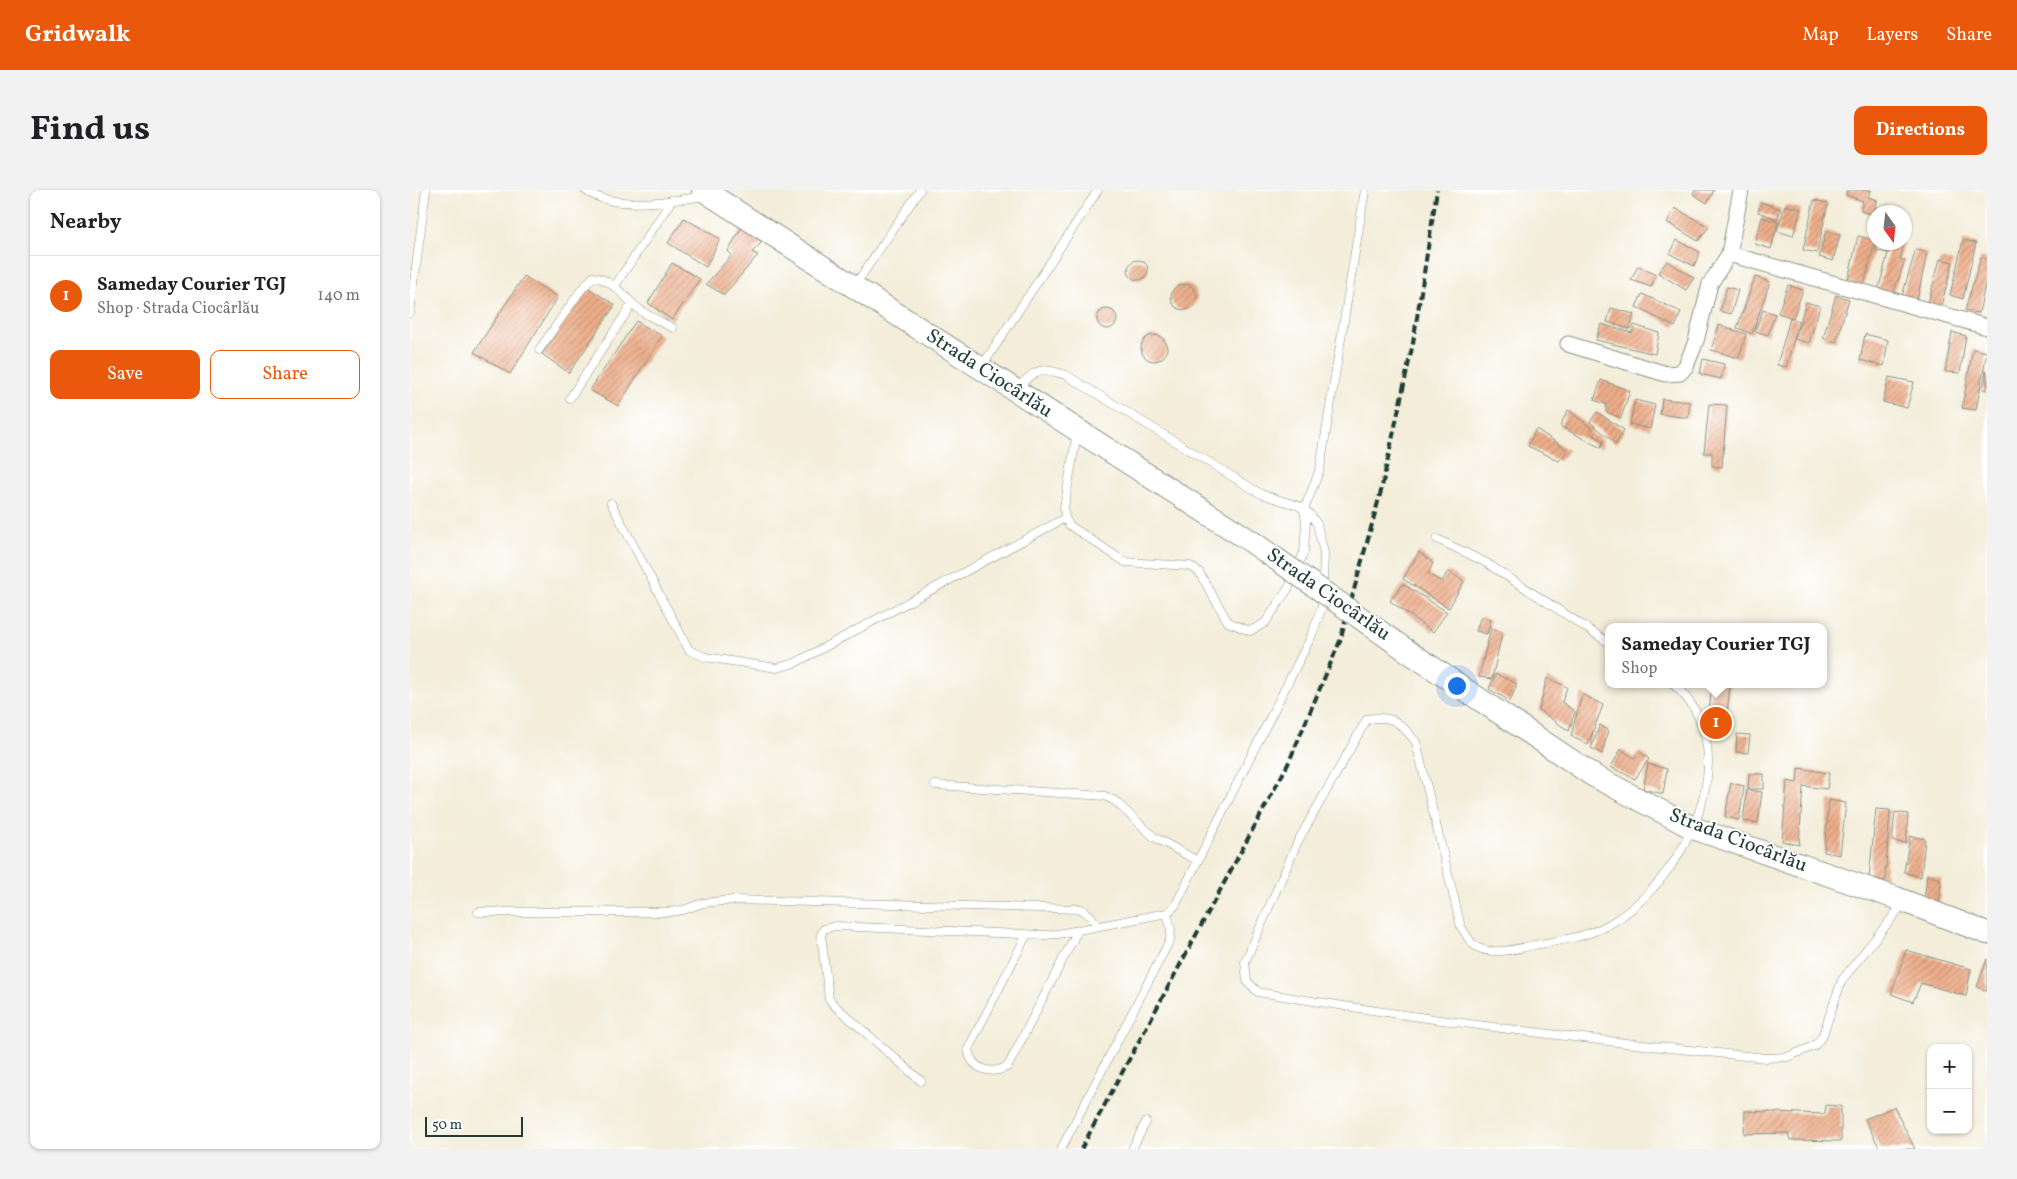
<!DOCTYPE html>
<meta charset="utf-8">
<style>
:root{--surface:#fff;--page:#f2f2f2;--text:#202124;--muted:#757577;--line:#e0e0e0;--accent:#ea580c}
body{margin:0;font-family:Vollkorn,serif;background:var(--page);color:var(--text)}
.controls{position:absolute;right:15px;bottom:15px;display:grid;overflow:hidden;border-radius:10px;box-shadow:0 1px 4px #0004}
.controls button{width:45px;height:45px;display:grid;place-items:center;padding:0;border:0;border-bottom:1px solid var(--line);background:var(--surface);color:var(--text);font:25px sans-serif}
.compass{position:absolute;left:1457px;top:15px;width:45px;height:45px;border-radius:50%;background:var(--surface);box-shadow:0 1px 4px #0004;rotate:165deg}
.scale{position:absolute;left:15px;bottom:12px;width:98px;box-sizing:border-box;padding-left:5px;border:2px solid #1f3d34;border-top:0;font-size:14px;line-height:18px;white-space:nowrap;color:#1f3d34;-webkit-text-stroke:4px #fff;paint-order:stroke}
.you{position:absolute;left:1046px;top:495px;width:18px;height:18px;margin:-12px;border:4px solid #fff;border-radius:50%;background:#1a73e8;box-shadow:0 0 0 8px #1a73e833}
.badge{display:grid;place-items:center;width:32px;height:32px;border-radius:50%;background:var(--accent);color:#fff;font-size:16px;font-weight:700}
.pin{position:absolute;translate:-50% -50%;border:2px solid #fff;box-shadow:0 1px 5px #0006}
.popup{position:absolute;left:1195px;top:433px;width:222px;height:65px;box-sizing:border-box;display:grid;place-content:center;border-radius:10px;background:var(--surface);filter:drop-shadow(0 1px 4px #0005);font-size:16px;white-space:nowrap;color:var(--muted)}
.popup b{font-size:19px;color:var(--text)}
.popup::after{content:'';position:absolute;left:50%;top:100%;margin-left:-10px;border:10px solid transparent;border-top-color:var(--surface)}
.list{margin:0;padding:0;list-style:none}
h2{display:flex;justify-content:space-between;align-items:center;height:65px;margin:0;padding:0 20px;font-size:21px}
h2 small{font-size:16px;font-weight:400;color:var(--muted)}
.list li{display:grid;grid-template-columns:32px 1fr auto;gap:15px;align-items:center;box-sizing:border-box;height:80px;padding:0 20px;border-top:1px solid var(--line)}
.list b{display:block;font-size:19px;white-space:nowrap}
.list p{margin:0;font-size:16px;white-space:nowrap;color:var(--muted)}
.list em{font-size:16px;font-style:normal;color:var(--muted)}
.actions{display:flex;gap:10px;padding:15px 20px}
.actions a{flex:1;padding:11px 0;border:1px solid var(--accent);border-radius:10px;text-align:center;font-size:18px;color:var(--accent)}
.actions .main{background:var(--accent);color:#fff}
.map{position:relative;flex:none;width:1577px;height:959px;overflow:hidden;border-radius:10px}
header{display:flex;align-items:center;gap:30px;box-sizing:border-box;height:70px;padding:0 25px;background:var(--accent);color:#fff}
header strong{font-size:24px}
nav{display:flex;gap:28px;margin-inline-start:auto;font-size:18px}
.intro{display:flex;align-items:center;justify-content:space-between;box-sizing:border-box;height:120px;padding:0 30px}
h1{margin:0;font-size:35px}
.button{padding:12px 22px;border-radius:10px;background:var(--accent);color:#fff;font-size:18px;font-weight:700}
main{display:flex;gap:30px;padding:0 30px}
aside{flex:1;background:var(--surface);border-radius:10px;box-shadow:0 1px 4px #0004}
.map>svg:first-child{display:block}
.building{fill:url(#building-hatch)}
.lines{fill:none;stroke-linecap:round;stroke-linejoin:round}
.service-casing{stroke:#899586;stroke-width:9}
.minor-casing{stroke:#899586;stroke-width:17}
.secondary-casing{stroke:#899586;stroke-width:24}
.service{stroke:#fff;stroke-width:8}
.minor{stroke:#fff;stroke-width:15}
.secondary{stroke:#fff;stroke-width:22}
.rail{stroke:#1f3d34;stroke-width:4;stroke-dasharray:8 4;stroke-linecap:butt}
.secondary-bridge-casing{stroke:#899586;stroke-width:24;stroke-linecap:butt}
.secondary-bridge{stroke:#fff;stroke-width:22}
.labels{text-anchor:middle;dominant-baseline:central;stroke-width:4;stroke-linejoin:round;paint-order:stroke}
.street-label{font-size:20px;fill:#1f3d34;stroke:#fff}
</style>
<header>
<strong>Gridwalk</strong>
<nav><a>Map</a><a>Layers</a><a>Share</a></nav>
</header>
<div class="intro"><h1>Find us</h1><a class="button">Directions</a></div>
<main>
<aside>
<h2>Nearby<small></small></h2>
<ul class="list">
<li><span class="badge">1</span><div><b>Sameday Courier TGJ</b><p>Shop · Strada Ciocârlău</p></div><em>140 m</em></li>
</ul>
<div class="actions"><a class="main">Save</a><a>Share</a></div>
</aside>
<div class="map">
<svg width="1577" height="959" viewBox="0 0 1577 959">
<defs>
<pattern id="building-hatch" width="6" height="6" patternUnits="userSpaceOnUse" patternTransform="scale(1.25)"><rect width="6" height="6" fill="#efae8a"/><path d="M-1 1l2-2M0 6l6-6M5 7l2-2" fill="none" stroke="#c18f72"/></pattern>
</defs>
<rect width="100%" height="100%" fill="#fff"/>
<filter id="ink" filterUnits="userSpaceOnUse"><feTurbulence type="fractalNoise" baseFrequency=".02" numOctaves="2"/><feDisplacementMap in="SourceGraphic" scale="10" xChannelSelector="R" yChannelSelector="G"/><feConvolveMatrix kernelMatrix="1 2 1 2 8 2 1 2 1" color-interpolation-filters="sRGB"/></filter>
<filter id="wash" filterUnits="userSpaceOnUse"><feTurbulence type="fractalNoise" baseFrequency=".0096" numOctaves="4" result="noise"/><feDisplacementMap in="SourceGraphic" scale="20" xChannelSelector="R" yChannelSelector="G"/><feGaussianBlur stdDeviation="1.12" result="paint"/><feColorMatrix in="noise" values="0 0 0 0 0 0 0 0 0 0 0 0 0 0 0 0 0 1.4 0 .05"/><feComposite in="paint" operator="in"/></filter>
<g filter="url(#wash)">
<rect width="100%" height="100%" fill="#f3edd9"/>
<g id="blocks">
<!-- building -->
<path class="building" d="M 1285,0 L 1304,0 L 1297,13 L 1283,4 Z
M 1437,0 L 1461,0 L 1458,7 L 1467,10 L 1464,25 L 1451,21 L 1453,11 L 1436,5 Z
M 1404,10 L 1418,13 L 1407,63 L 1393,60 Z
M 1351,12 L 1371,19 L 1367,29 L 1348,22 Z
M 1375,15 L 1391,19 L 1383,46 L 1367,41 Z
M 1477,15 L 1487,19 L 1486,22 L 1475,22 Z
M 1265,18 L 1299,37 L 1288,51 L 1257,32 Z
M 1352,27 L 1368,32 L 1361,59 L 1345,54 Z
M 274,28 L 310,49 L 296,77 L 258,53 Z
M 332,37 L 352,52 L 342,62 L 348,65 L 314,105 L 296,94 L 322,65 L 318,61 Z
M 1416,41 L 1430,45 L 1423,71 L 1409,67 Z
M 1448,46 L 1464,50 L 1465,52 L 1453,98 L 1437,94 Z
M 1267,50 L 1290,62 L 1284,76 L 1260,64 Z
M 1553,50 L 1566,53 L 1553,109 L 1540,105 Z
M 1467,52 L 1479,52 L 1477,63 L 1465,60 Z
M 1481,52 L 1494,52 L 1490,70 L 1495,70 L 1483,104 L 1468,101 Z
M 1506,59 L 1517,63 L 1507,110 L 1492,106 Z
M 1571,67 L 1577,69 L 1577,85 L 1569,123 L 1555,120 Z
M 1530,69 L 1543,72 L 1531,116 L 1518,113 Z
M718 80a10 10 0 1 1 20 0a10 10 0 1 1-20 0Z
M 1257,71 L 1284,88 L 1276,100 L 1248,83 Z
M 262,73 L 290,89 L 262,130 L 238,113 Z
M 1228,76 L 1246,85 L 1241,97 L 1221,90 Z
M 114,86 L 148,107 L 100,184 L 64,162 Z
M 1345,87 L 1360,92 L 1342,144 L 1327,138 Z
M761 107a13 13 0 1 1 26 0a13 13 0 1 1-26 0Z
M 1378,95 L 1393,100 L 1383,128 L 1368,123 Z
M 177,97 L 205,115 L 159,183 L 132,164 Z
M 1317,97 L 1328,100 L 1321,124 L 1310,121 Z
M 1232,104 L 1271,122 L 1265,137 L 1226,117 Z
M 1426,105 L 1439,109 L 1426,152 L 1413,148 Z
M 1396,112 L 1410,116 L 1399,153 L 1385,149 Z
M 1201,118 L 1224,124 L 1220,139 L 1197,132 Z
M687 129a10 10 0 1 1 20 0a10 10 0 1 1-20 0Z
M 1353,120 L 1365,124 L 1358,145 L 1345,141 Z
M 1380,128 L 1389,131 L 1376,177 L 1367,175 Z
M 226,131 L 252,146 L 208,216 L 180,200 Z
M 1191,134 L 1222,143 L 1224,135 L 1249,143 L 1245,164 L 1186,150 Z
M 1309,135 L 1336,144 L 1329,168 L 1301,160 Z
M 1542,142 L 1556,146 L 1550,183 L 1535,182 Z
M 1455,144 L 1478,150 L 1474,176 L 1450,170 Z
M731 158a13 13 0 1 1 26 0a13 13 0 1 1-26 0Z
M 1563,159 L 1577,162 L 1566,220 L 1552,218 Z
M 1293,169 L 1314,174 L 1311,189 L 1290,184 Z
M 1576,181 L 1577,181 L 1577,200 L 1573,199 Z
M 1479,187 L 1504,192 L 1497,218 L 1473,212 Z
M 1191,190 L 1220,201 L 1211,228 L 1196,222 L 1196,214 L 1184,210 Z
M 1252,209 L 1280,212 L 1278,228 L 1250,224 Z
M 1225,210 L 1245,215 L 1240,239 L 1220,234 Z
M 1299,214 L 1317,215 L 1312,277 L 1302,276 L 1302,263 L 1294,263 Z
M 1158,220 L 1183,239 L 1181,243 L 1193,251 L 1191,258 L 1150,236 Z
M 1187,222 L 1214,240 L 1206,254 L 1180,232 Z
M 1126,239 L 1158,260 L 1149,271 L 1118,256 Z
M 1009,362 L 1023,373 L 1018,384 L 1032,392 L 1038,381 L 1054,391 L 1039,418 L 993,389 Z
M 993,394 L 1037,422 L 1023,442 L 980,411 Z
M 1071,426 L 1081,430 L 1077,444 L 1066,441 Z
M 1081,438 L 1092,443 L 1082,489 L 1069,487 Z
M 1086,484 L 1107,494 L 1100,511 L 1079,499 Z
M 1137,488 L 1157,497 L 1152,512 L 1165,522 L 1159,541 L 1129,520 Z
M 1302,494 L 1320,494 L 1316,535 L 1298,533 Z
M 1172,504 L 1193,515 L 1178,555 L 1161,546 Z
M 1190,535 L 1198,540 L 1192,564 L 1181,558 Z
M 1327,544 L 1340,545 L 1338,563 L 1326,562 Z
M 1211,559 L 1224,568 L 1230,562 L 1239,569 L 1225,589 L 1201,577 Z
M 1238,574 L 1257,579 L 1253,604 L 1233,599 Z
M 1388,578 L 1419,583 L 1417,599 L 1393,596 L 1389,655 L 1372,651 L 1377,591 L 1387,593 Z
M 1339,584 L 1354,584 L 1354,599 L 1338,599 Z
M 1321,593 L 1334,596 L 1329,630 L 1315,627 Z
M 1337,600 L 1352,602 L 1348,633 L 1333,631 Z
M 1419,610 L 1436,613 L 1430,665 L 1414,662 Z
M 1466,619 L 1480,620 L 1475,691 L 1459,687 Z
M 1485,622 L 1498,624 L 1496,653 L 1482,651 Z
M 1500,646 L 1515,649 L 1511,687 L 1494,682 Z
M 1517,685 L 1531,689 L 1529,718 L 1514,712 Z
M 1496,760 L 1561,779 L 1556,806 L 1511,793 L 1503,812 L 1481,804 Z
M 1577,769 L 1577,801 L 1567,797 Z
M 1416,915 L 1431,916 L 1431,951 L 1380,950 L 1378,943 L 1334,944 L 1335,921 L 1415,924 Z
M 1484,917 L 1505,959 L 1470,959 L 1455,929 Z"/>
</g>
</g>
<g filter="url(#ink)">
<use href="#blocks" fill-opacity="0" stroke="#899586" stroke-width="1"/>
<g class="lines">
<defs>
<path id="service" d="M 175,0 C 204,21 261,11 295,6
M 445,95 L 510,0
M 204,97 L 262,10
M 0,123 L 16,0
M 129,160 L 171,100 L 183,87 C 198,88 212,103 222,113 C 232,124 250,131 263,138
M 572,176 L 688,0
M 160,208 L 222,114
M 667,243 L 654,318 L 655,328 L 659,335 L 715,372 L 780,376 L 789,382 L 818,432 L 840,441 L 855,433 L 878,399 L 894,362 L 896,333 L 894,320 L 910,279 L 955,0
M 201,313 L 279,460 L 295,467 L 367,478 L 385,473 L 655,328
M 1027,349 L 1075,372 L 1198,452
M 1263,494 C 1343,563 1271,697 1194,737 C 1172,748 1148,751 1124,755 C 1108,759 1080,766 1065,756 C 1059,752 1055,742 1051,737 L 1006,552 C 990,532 983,525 957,529 L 888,651 L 835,772 L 837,791 L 848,802 C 1017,831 1186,851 1356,868 L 1377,867 L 1392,861 L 1404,856 L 1412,847 L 1432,790 L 1493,714
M 525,595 L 695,606 L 705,611 L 744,647 L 788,671
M 68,722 L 260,722 L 273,720 L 293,713 L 324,710 L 671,719 L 681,726 L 687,736
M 617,744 L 558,859 C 561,879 581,886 598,876 L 668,740
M 511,891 L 424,815 L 419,809 L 411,745 L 414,739 L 425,736 L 634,745 L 648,744 L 757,723 L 765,716 L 901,447 L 912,417 L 914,363 L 907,334 L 900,324 L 889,316 L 851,304 L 656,185 C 631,177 626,178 608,198
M 651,959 L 760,750 L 761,739 L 757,723
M 722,959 L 736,932"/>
<path id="minor" d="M 1319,64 L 1577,137
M 1158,154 L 1256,184 L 1270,183 L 1276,176 L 1286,151 L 1300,94 L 1319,64 L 1331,0"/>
<path id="secondary" d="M 293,0 L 842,352
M 996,460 L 1184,586 L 1283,638 L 1486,708 L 1577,743"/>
</defs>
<!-- service casing -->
<use href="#service" class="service-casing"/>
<!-- minor casing -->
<use href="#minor" class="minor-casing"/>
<!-- secondary casing -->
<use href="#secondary" class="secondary-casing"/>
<!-- service -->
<use href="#service" class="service"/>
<!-- minor -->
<use href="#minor" class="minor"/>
<!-- secondary -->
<use href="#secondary" class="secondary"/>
<!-- rail -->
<path class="rail" d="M 671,959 L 878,574 L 930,451 L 971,301 L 1003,153 L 1027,0"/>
<defs>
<path id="secondary-bridge" d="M 842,352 L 996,460"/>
</defs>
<!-- secondary-bridge casing -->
<use href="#secondary-bridge" class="secondary-bridge-casing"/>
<!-- secondary-bridge -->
<use href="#secondary-bridge" class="secondary-bridge"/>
</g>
</g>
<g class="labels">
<!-- street labels -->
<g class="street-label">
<text transform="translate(579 184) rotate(33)">Strada Ciocârlău</text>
<text transform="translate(918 405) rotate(35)">Strada Ciocârlău</text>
<text transform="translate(1328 651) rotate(21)">Strada Ciocârlău</text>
</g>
</g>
</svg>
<div class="controls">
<button>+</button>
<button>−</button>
</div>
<svg class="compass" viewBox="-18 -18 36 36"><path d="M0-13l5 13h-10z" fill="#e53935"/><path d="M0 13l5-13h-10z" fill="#757577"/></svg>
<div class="scale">50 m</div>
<div class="you"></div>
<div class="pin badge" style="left:1306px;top:533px">1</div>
<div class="popup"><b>Sameday Courier TGJ</b>Shop</div>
</div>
</main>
